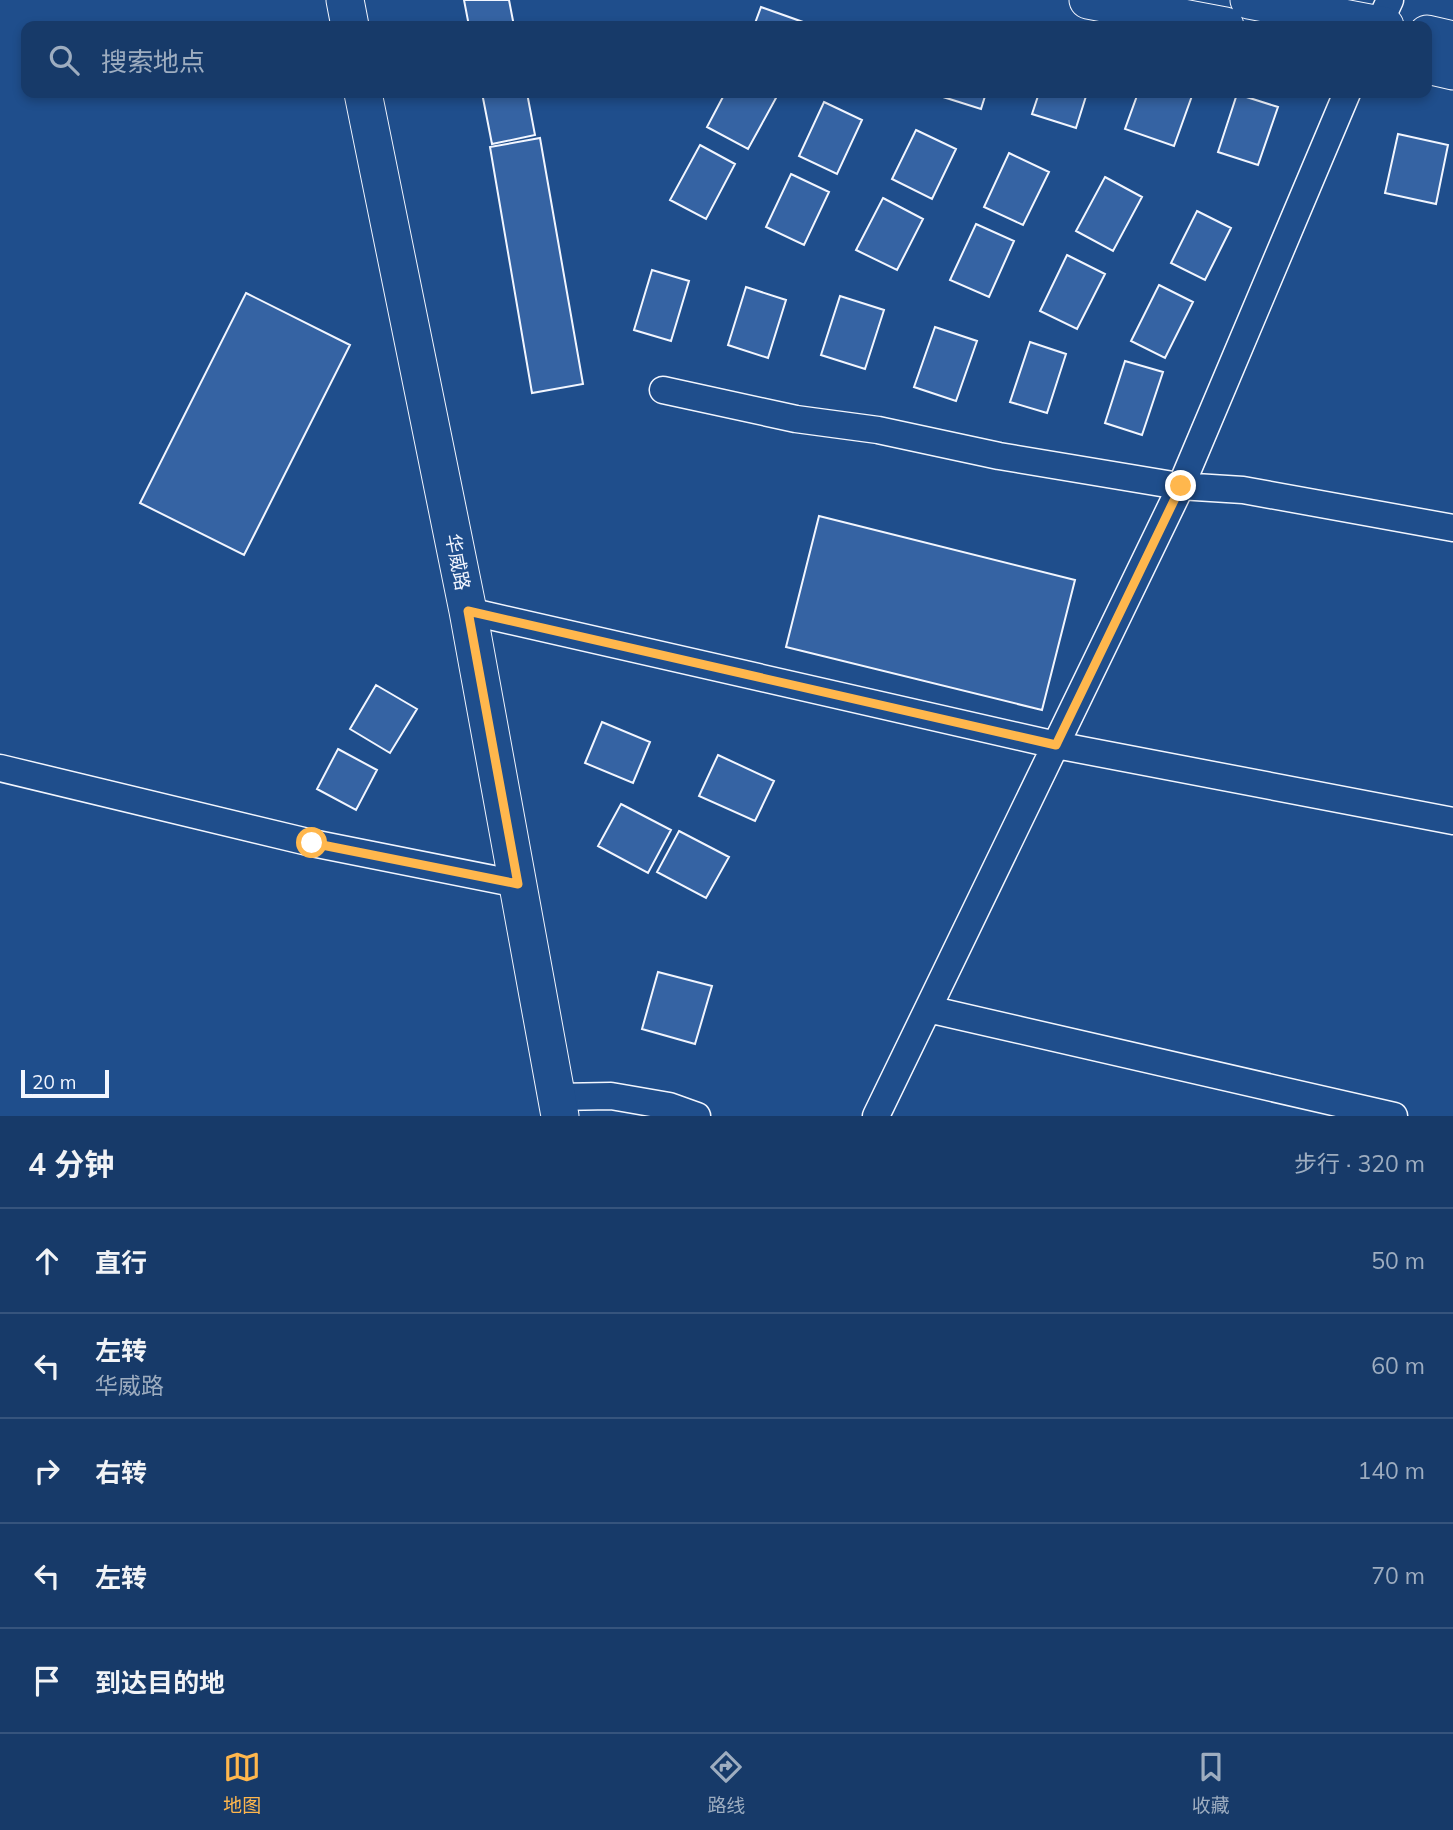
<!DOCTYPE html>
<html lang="zh">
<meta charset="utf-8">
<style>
:root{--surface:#173a69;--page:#244571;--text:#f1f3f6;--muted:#9eadc0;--line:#36547d;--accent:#ffb74d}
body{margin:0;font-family:Mulish,"Noto Sans SC",sans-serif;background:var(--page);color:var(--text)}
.scale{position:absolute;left:21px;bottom:18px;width:88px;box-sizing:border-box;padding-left:7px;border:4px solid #f2f6ff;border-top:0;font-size:19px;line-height:24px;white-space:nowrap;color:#f2f6ff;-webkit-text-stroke:5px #1f4e8c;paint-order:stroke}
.stop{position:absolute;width:21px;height:21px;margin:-16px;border:5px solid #ffb74d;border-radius:50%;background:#fff}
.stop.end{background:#ffb74d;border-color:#fff;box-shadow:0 2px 7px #0008}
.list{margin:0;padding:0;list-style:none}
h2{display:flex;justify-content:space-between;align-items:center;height:91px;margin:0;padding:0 28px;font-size:30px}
h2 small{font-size:23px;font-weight:400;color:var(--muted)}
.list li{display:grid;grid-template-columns:46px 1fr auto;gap:21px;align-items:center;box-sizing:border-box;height:105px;padding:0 28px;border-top:2px solid var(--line)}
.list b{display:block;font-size:26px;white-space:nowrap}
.list p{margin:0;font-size:23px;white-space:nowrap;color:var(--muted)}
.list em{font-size:23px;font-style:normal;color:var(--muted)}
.icon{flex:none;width:38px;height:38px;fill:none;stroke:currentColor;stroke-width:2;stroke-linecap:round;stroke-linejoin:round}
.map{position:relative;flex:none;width:1453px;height:1116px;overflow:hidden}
.search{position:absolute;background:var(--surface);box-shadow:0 4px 10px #0003;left:21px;right:21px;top:21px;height:77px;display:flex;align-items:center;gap:18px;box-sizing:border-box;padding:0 24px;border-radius:14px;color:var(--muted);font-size:26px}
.sheet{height:616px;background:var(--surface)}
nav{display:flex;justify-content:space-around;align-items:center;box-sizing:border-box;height:98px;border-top:2px solid var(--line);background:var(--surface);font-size:19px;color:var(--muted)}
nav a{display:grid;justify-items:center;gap:4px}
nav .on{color:var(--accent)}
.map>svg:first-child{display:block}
.building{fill:#3563a3;stroke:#f2f6ff;stroke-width:2}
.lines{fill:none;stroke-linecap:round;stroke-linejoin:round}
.street-casing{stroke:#f2f6ff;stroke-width:29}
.secondary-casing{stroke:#f2f6ff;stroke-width:39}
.street{stroke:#1f4e8c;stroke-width:26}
.secondary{stroke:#1f4e8c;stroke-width:37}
.route{stroke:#ffb74d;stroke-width:9}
.labels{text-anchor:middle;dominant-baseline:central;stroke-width:5;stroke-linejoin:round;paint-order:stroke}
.street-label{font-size:19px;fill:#f2f6ff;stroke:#1f4e8c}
</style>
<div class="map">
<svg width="1453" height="1116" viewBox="0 0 1453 1116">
<rect width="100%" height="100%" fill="#1f4e8c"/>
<!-- building -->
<path class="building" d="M 464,0 L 509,0 L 514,26 L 469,26 Z
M 761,7 L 803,22 L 802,26 L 754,26 Z
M 482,93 L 527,93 L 535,135 L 492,144 Z
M 725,93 L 766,93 L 776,98 L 748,149 L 707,127 Z
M 941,93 L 986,93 L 981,109 L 940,96 Z
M 1039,93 L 1087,93 L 1076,128 L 1032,114 Z
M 1138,93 L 1193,93 L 1174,146 L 1125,129 Z
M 1237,94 L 1278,107 L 1258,165 L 1218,152 Z
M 824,102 L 862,120 L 837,174 L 799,156 Z
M 916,130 L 956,149 L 932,199 L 892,179 Z
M 1398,134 L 1448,145 L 1436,204 L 1385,193 Z
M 540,138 L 583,384 L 532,393 L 490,147 Z
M 700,145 L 735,164 L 706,219 L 670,200 Z
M 1009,153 L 1049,172 L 1023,225 L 984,207 Z
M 791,174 L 829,192 L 804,245 L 766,227 Z
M 1105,177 L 1142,197 L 1113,251 L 1076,231 Z
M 883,198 L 923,219 L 897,270 L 856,250 Z
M 1197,211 L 1231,228 L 1205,280 L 1171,263 Z
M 976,224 L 1014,241 L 989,297 L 950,280 Z
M 1067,255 L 1105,274 L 1077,329 L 1040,311 Z
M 652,270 L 689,281 L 671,341 L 634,330 Z
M 1159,285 L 1193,302 L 1165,358 L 1131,341 Z
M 746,287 L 786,300 L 768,358 L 728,345 Z
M 246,293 L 350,345 L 244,555 L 140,503 Z
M 840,296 L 884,310 L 865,369 L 821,355 Z
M 935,327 L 977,341 L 956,401 L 914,387 Z
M 1030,342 L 1066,354 L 1047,413 L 1010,402 Z
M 1125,361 L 1163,372 L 1142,435 L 1105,423 Z
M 819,516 L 1075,580 L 1042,710 L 786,647 Z
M 376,685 L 417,709 L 390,753 L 350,729 Z
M 602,722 L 650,742 L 633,783 L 585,763 Z
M 338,749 L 377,770 L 356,810 L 317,789 Z
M 718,755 L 774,781 L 755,821 L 699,796 Z
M 621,804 L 671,830 L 648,873 L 598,846 Z
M 679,831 L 729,857 L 706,898 L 657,872 Z
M 658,972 L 712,986 L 695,1044 L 642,1029 Z"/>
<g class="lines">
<defs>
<path id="street" d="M 1378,26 L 1390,0
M 663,390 L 796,419 L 878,430 L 999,456 L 1179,486 L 1243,490 L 1453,528
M 468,611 L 1056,745 L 1453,821
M 0,768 L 312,843 L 518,884
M 928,1009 L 1394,1116
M 557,1097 L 611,1096 L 669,1106 L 697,1116
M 876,1116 L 1181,486 L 1347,93"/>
<path id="secondary" d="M 345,0 L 350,26
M 1088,0 L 1225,26
M 1249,0 L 1385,26
M 1427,34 L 1453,40
M 1427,65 L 1453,71
M 363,93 L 468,611 L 560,1116"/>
</defs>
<!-- street casing -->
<use href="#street" class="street-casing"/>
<!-- secondary casing -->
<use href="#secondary" class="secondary-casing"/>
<!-- street -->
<use href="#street" class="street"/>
<!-- secondary -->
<use href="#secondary" class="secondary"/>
</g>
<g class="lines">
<!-- route -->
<path class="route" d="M 312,843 L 518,884 L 468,611 L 1056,745 L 1181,486"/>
</g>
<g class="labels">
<!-- street labels -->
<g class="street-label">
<text transform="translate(458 562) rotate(79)">华威路</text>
</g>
</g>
</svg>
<div class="scale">20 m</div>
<div class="stop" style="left:312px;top:843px"></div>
<div class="stop end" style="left:1181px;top:486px"></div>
<div class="search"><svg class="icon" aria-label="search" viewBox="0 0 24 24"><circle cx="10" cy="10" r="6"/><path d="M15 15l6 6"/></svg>搜索地点</div>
</div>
<section class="sheet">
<h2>4 分钟<small>步行 · 320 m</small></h2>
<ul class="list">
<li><svg class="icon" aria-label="ahead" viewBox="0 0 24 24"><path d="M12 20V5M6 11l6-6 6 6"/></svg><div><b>直行</b></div><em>50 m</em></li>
<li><svg class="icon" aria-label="left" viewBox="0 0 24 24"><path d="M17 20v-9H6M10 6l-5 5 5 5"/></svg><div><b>左转</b><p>华威路</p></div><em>60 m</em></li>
<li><svg class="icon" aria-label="right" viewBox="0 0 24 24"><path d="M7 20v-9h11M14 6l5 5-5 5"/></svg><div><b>右转</b></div><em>140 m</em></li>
<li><svg class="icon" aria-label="left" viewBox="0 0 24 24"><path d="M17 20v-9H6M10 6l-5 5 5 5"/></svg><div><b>左转</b></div><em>70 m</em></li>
<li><svg class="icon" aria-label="arrive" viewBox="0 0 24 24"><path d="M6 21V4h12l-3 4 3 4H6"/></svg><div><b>到达目的地</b></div></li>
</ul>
</section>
<nav>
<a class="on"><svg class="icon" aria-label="map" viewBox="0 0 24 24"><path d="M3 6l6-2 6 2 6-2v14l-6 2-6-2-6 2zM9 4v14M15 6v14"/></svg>地图</a>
<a><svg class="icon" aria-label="directions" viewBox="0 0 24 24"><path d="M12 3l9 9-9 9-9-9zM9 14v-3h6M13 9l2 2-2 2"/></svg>路线</a>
<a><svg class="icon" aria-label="saved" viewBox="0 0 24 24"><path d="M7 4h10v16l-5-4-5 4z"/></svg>收藏</a>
</nav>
